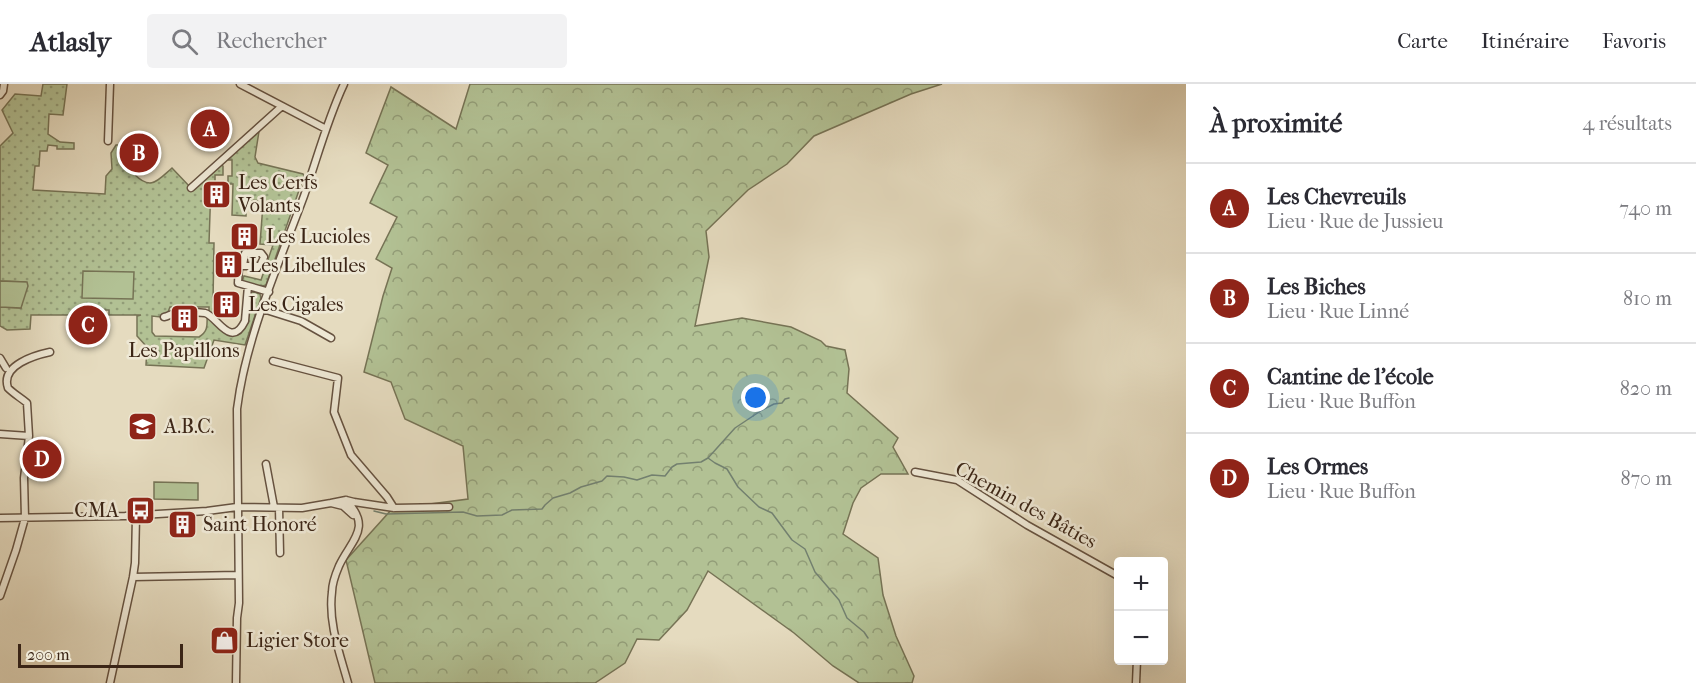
<!DOCTYPE html>
<html lang="fr">
<meta charset="utf-8">
<style>
:root{--surface:#fff;--page:#f2f2f3;--text:#2b2b33;--muted:#7c7c81;--line:#e1e1e2;--accent:#8f2418}
body{margin:0;font-family:"IM FELL French Canon",serif;background:var(--page);color:var(--text)}
.controls{position:absolute;right:18px;bottom:18px;display:grid;overflow:hidden;border-radius:6px;box-shadow:0 6px 24px #0002}
.controls button{width:54px;height:54px;display:grid;place-items:center;padding:0;border:0;border-bottom:2px solid var(--line);background:var(--surface);color:var(--text);font:30px sans-serif}
.scale{position:absolute;left:18px;bottom:15px;width:165px;box-sizing:border-box;padding-left:6px;border:3px solid #3b2516;border-top:0;font-size:16px;line-height:21px;white-space:nowrap;color:#3b2516;-webkit-text-stroke:4px #eee8d5;paint-order:stroke}
.you{position:absolute;left:756px;top:314px;width:21px;height:21px;margin:-15px;border:4px solid #fff;border-radius:50%;background:#1a73e8;box-shadow:0 0 0 9px #1a73e833}
.badge{display:grid;place-items:center;width:39px;height:39px;border-radius:50%;background:var(--accent);color:#fff;font-size:20px;font-weight:700}
.pin{position:absolute;translate:-50% -50%;border:3px solid #fff;box-shadow:0 2px 6px #0006}
.list{margin:0;padding:0;list-style:none}
h2{display:flex;justify-content:space-between;align-items:center;height:78px;margin:0;padding:0 24px;font-size:26px}
h2 small{font-size:20px;font-weight:400;color:var(--muted)}
.list li{display:grid;grid-template-columns:39px 1fr auto;gap:18px;align-items:center;box-sizing:border-box;height:90px;padding:0 24px;border-top:2px solid var(--line)}
.list b{display:block;font-size:22px;white-space:nowrap}
.list p{margin:0;font-size:20px;white-space:nowrap;color:var(--muted)}
.list em{font-size:20px;font-style:normal;color:var(--muted)}
.icon{flex:none;width:33px;height:33px;fill:none;stroke:currentColor;stroke-width:2;stroke-linecap:round;stroke-linejoin:round}
.map{position:relative;flex:none;width:1186px;height:599px;overflow:hidden}
header{display:flex;align-items:center;gap:36px;box-sizing:border-box;height:84px;padding:0 30px;background:var(--surface);border-bottom:2px solid var(--line)}
header strong{font-size:28px}
nav{display:flex;gap:33px;margin-inline-start:auto;font-size:21px}
.search{width:420px;height:54px;background:var(--page);display:flex;align-items:center;gap:15px;box-sizing:border-box;padding:0 21px;border-radius:6px;color:var(--muted);font-size:22px}
main{display:flex}
aside{flex:1;background:var(--surface)}
.map>svg:first-child{display:block}
.green{fill:url(#green-dots);stroke:#767355;stroke-width:1.5}
.forest{fill:url(#forest-crowns);stroke:#767355;stroke-width:1.5}
.pitch{fill:#b2c194;stroke:#767355;stroke-width:1.5}
.lines{fill:none;stroke-linecap:round;stroke-linejoin:round}
.stream{stroke:#73806f;stroke-width:1.5}
.minor-casing{stroke:#665240;stroke-width:9}
.minor{stroke:#eee8d5;stroke-width:6}
.labels{text-anchor:middle;dominant-baseline:central;stroke-width:5;stroke-linejoin:round;paint-order:stroke}
.poi-label{font-size:20px;fill:#3b2516;stroke:#eee8d5;text-anchor:start}
.street-label{font-size:20px;fill:#3b2516;stroke:#eee8d5}
</style>
<header>
<strong>Atlasly</strong>
<div class="search"><svg class="icon" aria-label="search" viewBox="0 0 24 24"><circle cx="10" cy="10" r="6"/><path d="M15 15l6 6"/></svg>Rechercher</div>
<nav><a>Carte</a><a>Itinéraire</a><a>Favoris</a></nav>
</header>
<main>
<div class="map">
<svg width="1186" height="599" viewBox="0 0 1186 599">
<defs>
<pattern id="green-dots" width="8" height="8" patternUnits="userSpaceOnUse" patternTransform="scale(1.5)"><rect width="8" height="8" fill="#b2c194"/><path d="M2 2h.1M6 6h.1" fill="none" stroke="#929d78" stroke-width="1.8" stroke-linecap="round"/></pattern>
<pattern id="forest-crowns" width="20" height="18" patternUnits="userSpaceOnUse" patternTransform="scale(1.5)"><rect width="20" height="18" fill="#b2c194"/><path d="M2 6a3 3 0 1 1 6 0M12 15a3 3 0 1 1 6 0" fill="none" stroke="#929d78"/></pattern>
</defs>
<rect width="100%" height="100%" fill="#e5dbbf"/>
<filter id="stains"><feTurbulence type="fractalNoise" baseFrequency=".00333" numOctaves="4"/><feColorMatrix values="0 0 0 0 .2 0 0 0 0 .09 0 0 0 0 .02 0 0 0 .5 -.17"/></filter>
<radialGradient id="worn" r=".72"><stop offset=".6" stop-color="#630" stop-opacity="0"/><stop offset="1" stop-color="#630" stop-opacity=".3"/></radialGradient>
<!-- green -->
<path class="green" d="M 43,0 L 67,0 L 63,31 L 49,30 L 48,50 L 60,58 L 74,59 L 74,65 L 57,65 L 57,62 L 48,61 L 47,67 L 40,67 L 39,82 L 35,82 L 33,106 L 105,110 L 106,92 L 112,85 L 111,69 L 116,61 L 129,61 L 132,63 L 127,68 L 130,71 L 129,73 L 136,80 L 140,77 L 142,80 L 134,90 C 151,107 157,97 172,84 L 191,104 L 219,79 L 223,82 L 223,91 L 215,91 L 215,99 L 211,100 L 209,159 L 214,159 L 213,218 L 216,227 L 220,227 L 219,236 L 216,231 L 209,228 L 209,223 L 170,223 L 168,228 L 161,233 L 152,232 L 152,248 L 155,252 L 199,253 C 209,247 207,240 207,229 L 228,248 L 240,245 L 250,209 L 254,208 L 260,210 L 261,214 L 245,261 L 214,256 L 204,284 L 146,281 L 147,263 L 137,252 L 137,232 L 141,231 L 109,231 L 109,226 L 83,226 L 82,231 L 31,231 L 30,245 L 7,246 L 0,242 L 0,223 L 21,224 L 25,198 L 0,197 L 0,62 L 13,49 L 2,26 L 15,10 L 41,12 Z
M 260,41 L 255,73 L 258,79 L 303,90 L 304,92 L 266,201 L 259,203 L 242,197 L 244,192 L 261,196 L 273,161 L 260,160 L 263,120 L 262,118 L 255,116 L 250,117 L 246,124 L 246,132 L 232,131 L 233,100 L 228,100 L 228,92 L 232,92 L 232,76 L 228,76 L 226,72 Z"/>
<!-- forest -->
<path class="forest" d="M 470,0 L 942,0 L 911,10 L 814,52 L 787,80 L 748,106 L 706,147 L 709,173 L 695,242 L 742,234 L 791,243 L 821,257 L 826,262 L 845,266 L 849,285 L 847,309 L 898,354 L 893,363 L 908,390 L 881,390 L 861,404 L 853,419 L 843,450 L 878,474 L 883,511 L 896,552 L 914,592 L 912,599 L 859,599 L 833,582 L 794,549 L 708,487 L 687,526 L 659,556 L 637,555 L 625,579 L 595,599 L 375,599 L 346,476 L 392,425 L 468,415 L 463,362 L 405,335 L 391,298 L 364,288 L 383,212 L 392,184 L 376,175 L 397,133 L 370,119 L 388,81 L 366,69 L 391,3 L 456,45 Z"/>
<!-- pitch -->
<path class="pitch" d="M 83,187 L 134,188 L 133,215 L 82,214 Z
M 0,197 L 27,198 L 28,202 L 21,224 L 0,223 Z
M 154,398 L 198,399 L 198,416 L 154,415 Z"/>
<g class="lines">
<!-- stream -->
<path class="stream" d="M 708,374 L 715,379 L 727,385 L 738,403 L 759,423 L 772,429 L 792,456 L 805,465 L 815,488 L 839,516 L 847,534 L 864,548 L 868,554
M 374,427 L 386,430 L 463,428 L 477,432 L 502,431 L 512,426 L 542,425 L 545,421 L 553,414 L 570,409 L 581,403 L 602,397 L 607,392 L 624,393 L 637,396 L 652,391 L 665,392 L 672,383 L 677,380 L 701,378 L 708,374 L 735,344 L 762,326 L 774,320 L 782,319 L 785,315 L 789,314"/>
<defs>
<path id="minor" d="M 240,0 L 326,45
M 0,11 L 3,7 L 4,0
M 108,57 L 110,0
M 191,104 L 281,23
M 243,182 L 245,169 L 261,169 L 264,173 L 260,182 L 239,182 L 238,199 L 269,208
M 263,225 L 301,237 L 331,254
M 164,233 C 169,232 172,229 177,229 C 185,228 197,228 205,229 C 217,232 231,266 245,237 L 248,202
M 0,274 L 6,284
M 273,277 L 338,294 L 334,328 L 351,371 L 387,413 L 394,424
M 0,350 L 29,352
M 266,380 L 274,423
M 915,388 L 957,396 L 1027,441 L 1118,492
M 346,416 C 373,444 351,456 339,482 C 336,489 332,500 332,508 C 328,539 340,570 348,599
M 354,418 L 394,424 L 449,423
M 343,422 L 354,418 L 346,416 L 331,419 L 343,422 L 353,431
M 279,424 L 280,469
M 0,434 L 125,432 L 207,427 L 237,423 L 302,424 L 331,419
M 133,493 L 238,491
M 0,512 L 16,466 L 25,434 L 24,394 L 29,352 L 27,319 C 21,314 14,310 8,304 C 0,281 36,271 50,268
M 110,599 L 133,493 L 135,479 L 136,432
M 236,599 L 237,534 L 239,519 L 237,325 C 246,252 279,180 304,112 C 317,75 327,36 344,0
M 1136,599 L 1137,576"/>
</defs>
<!-- minor casing -->
<use href="#minor" class="minor-casing"/>
<!-- minor -->
<use href="#minor" class="minor"/>
</g>
<!-- icons -->
<defs>
<symbol id="building-square" viewBox="-11 -11 22 22"><rect x="-9" y="-9" width="18" height="18" rx="4" fill="#8f2418" stroke="#eee8d5"/><path d="M-4-6H4V6H1V3H-1V6H-4ZM-2.5-4.3h1.7v1.8h-1.7ZM.8-4.3h1.7v1.8H.8ZM-2.5-1h1.7V.8h-1.7ZM.8-1h1.7V.8H.8Z" fill="#fff"/></symbol>
<symbol id="school-square" viewBox="-11 -11 22 22"><rect x="-9" y="-9" width="18" height="18" rx="4" fill="#8f2418" stroke="#eee8d5"/><path d="M0-5L7-2L0 1L-7-2ZM-4 1L0 2.5L4 1V4Q0 6-4 4Z" fill="#fff"/></symbol>
<symbol id="bus-square" viewBox="-11 -11 22 22"><rect x="-9" y="-9" width="18" height="18" rx="4" fill="#8f2418" stroke="#eee8d5"/><path d="M-5-6H5V4H4V6H2V4H-2V6H-4V4H-5ZM-3.5-4V0h7V-4ZM-3.5 1.2v1.5H-2V1.2ZM2 1.2v1.5H3.5V1.2Z" fill="#fff"/></symbol>
<symbol id="shop-square" viewBox="-11 -11 22 22"><rect x="-9" y="-9" width="18" height="18" rx="4" fill="#8f2418" stroke="#eee8d5"/><path d="M-5-2.5h2.3a2.7 3.5 0 0 1 5.4 0H5L5.5 6h-11ZM-1.5-2.5h3a1.5 2.3 0 0 0-3 0Z" fill="#fff"/></symbol>
</defs>
<g fill-rule="evenodd">
<use href="#building-square" x="200" y="94" width="33" height="33"/>
<use href="#building-square" x="228" y="136" width="33" height="33"/>
<use href="#building-square" x="212" y="164" width="33" height="33"/>
<use href="#building-square" x="210" y="204" width="33" height="33"/>
<use href="#building-square" x="168" y="218" width="33" height="33"/>
<use href="#school-square" x="126" y="326" width="33" height="33"/>
<use href="#bus-square" x="124" y="410" width="33" height="33"/>
<use href="#building-square" x="166" y="424" width="33" height="33"/>
<use href="#shop-square" x="208" y="540" width="33" height="33"/>
</g>
<g class="labels">
<!-- poi labels -->
<g class="poi-label">
<text x="238" y="98">Les Cerfs<tspan x="238" dy="23">Volants</tspan></text>
<text x="266" y="152">Les Lucioles</text>
<text x="249" y="181">Les Libellules</text>
<text x="248" y="220">Les Cigales</text>
<text x="184" y="266" text-anchor="middle">Les Papillons</text>
<text x="164" y="342">A.B.C.</text>
<text x="119" y="426" text-anchor="end">CMA</text>
<text x="203" y="440">Saint Honoré</text>
<text x="246" y="556">Ligier Store</text>
</g>
<!-- street labels -->
<g class="street-label">
<text transform="translate(1026 421) rotate(29)">Chemin des Bâties</text>
</g>
</g>
<rect width="100%" height="100%" filter="url(#stains)"/>
<rect width="100%" height="100%" fill="url(#worn)"/>
</svg>
<div class="controls">
<button>+</button>
<button>−</button>
</div>
<div class="scale">200 m</div>
<div class="you"></div>
<div class="pin badge" style="left:210px;top:45px">A</div>
<div class="pin badge" style="left:139px;top:69px">B</div>
<div class="pin badge" style="left:88px;top:241px">C</div>
<div class="pin badge" style="left:42px;top:375px">D</div>
</div>
<aside>
<h2>À proximité<small>4 résultats</small></h2>
<ul class="list">
<li><span class="badge">A</span><div><b>Les Chevreuils</b><p>Lieu · Rue de Jussieu</p></div><em>740 m</em></li>
<li><span class="badge">B</span><div><b>Les Biches</b><p>Lieu · Rue Linné</p></div><em>810 m</em></li>
<li><span class="badge">C</span><div><b>Cantine de l'école</b><p>Lieu · Rue Buffon</p></div><em>820 m</em></li>
<li><span class="badge">D</span><div><b>Les Ormes</b><p>Lieu · Rue Buffon</p></div><em>870 m</em></li>
</ul>
</aside>
</main>
